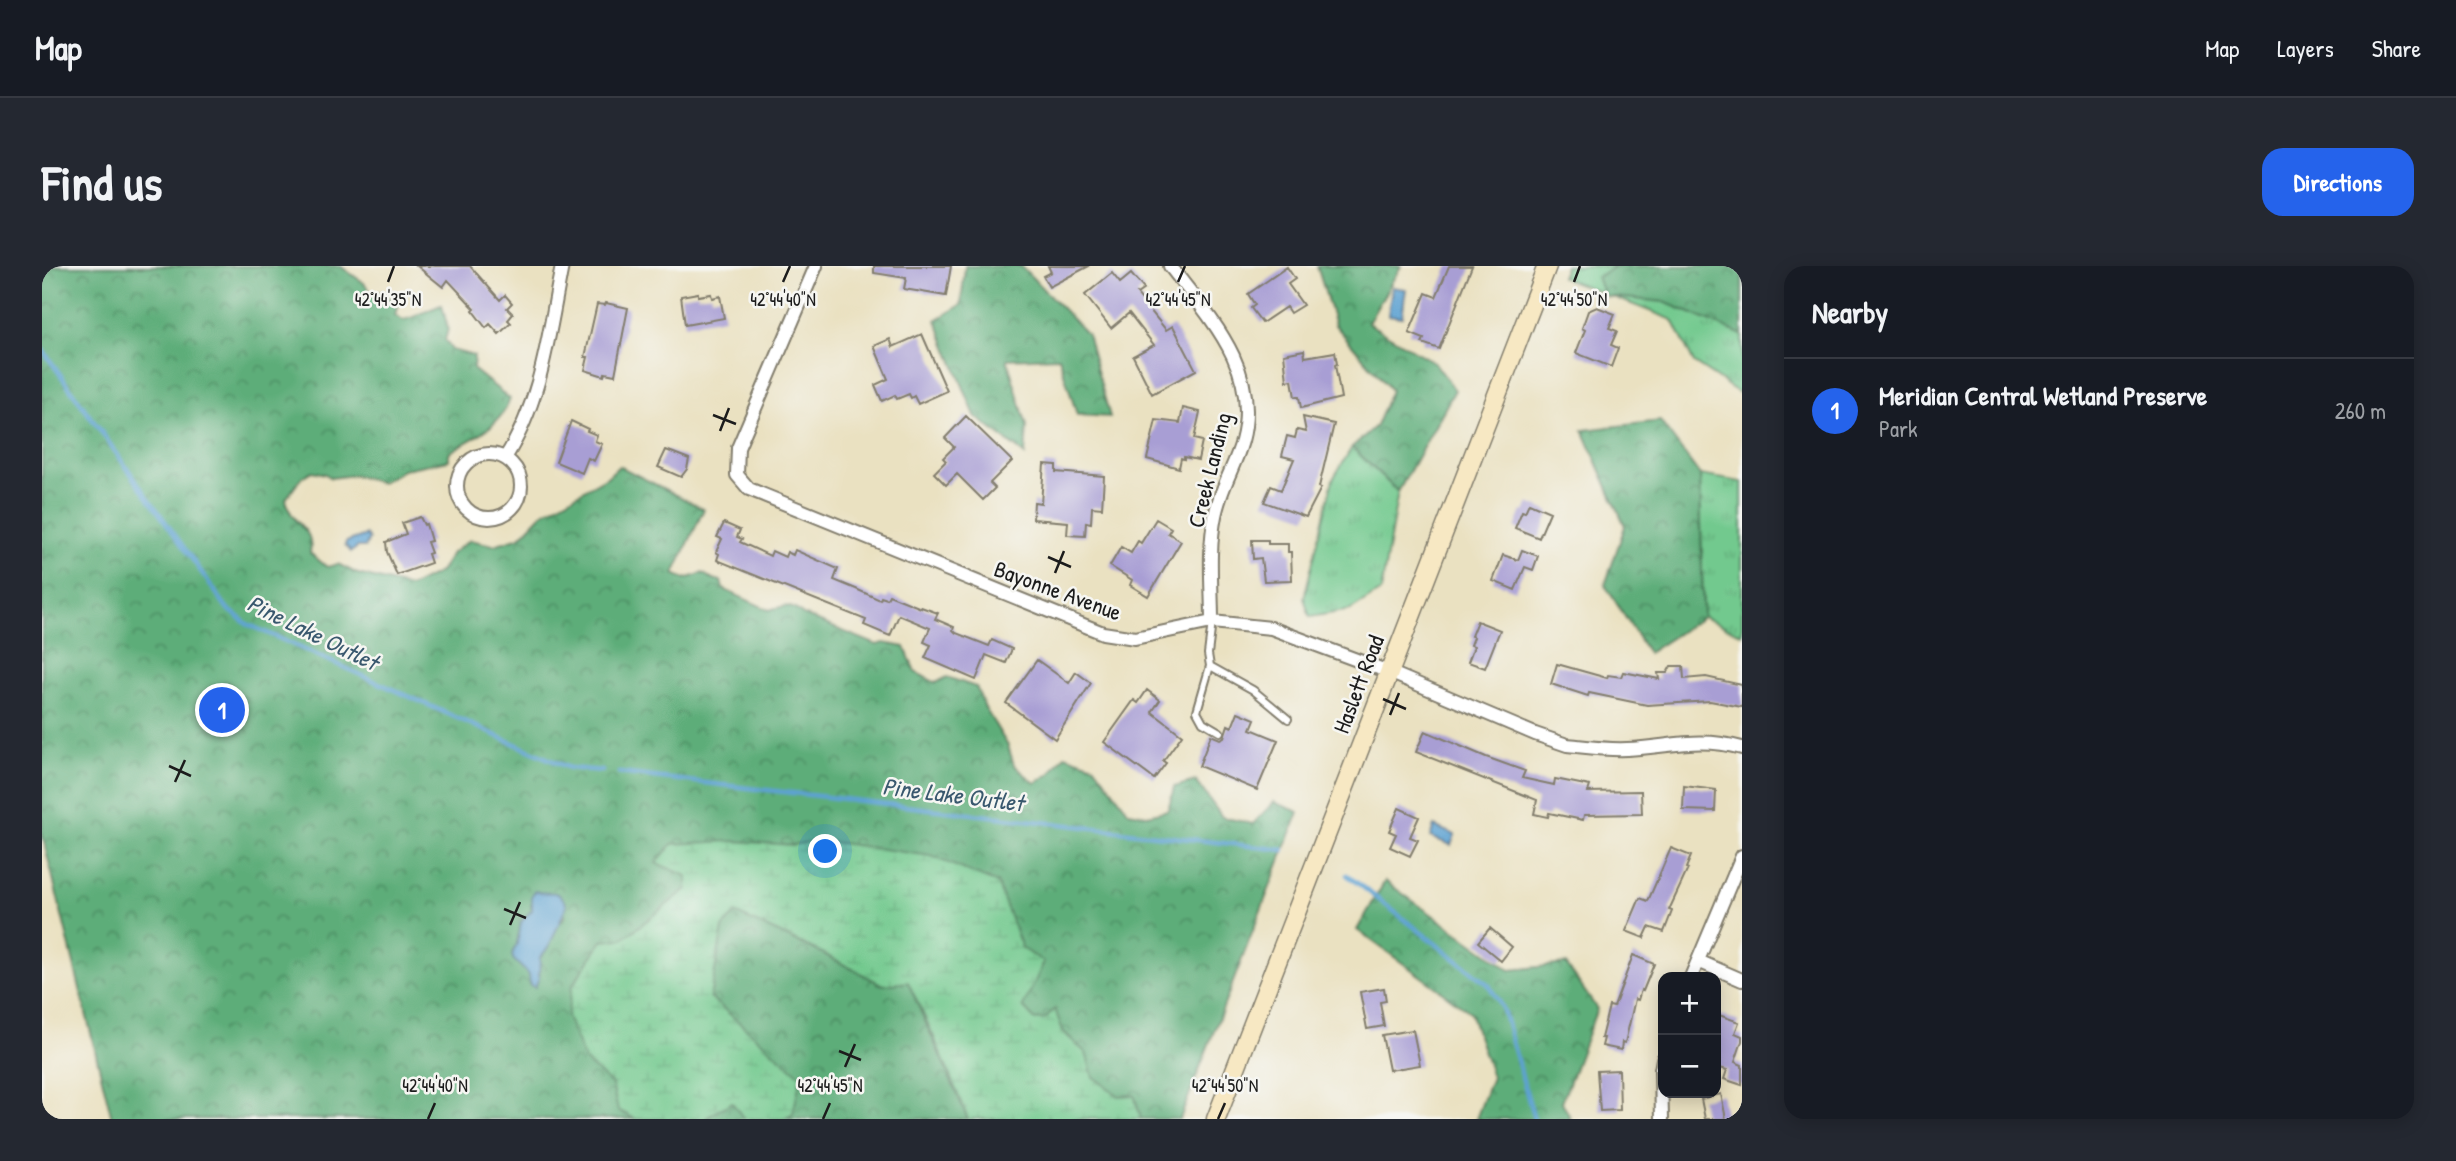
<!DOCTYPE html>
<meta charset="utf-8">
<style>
:root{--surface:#171b24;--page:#242831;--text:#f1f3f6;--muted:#9ea1a6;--line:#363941;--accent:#2563eb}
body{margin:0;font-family:"Patrick Hand",sans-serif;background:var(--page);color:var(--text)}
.controls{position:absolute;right:21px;bottom:21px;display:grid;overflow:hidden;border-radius:14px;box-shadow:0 4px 18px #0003}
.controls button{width:63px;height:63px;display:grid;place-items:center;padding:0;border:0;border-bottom:2px solid var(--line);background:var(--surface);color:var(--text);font:35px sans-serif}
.you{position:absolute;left:784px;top:586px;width:24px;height:24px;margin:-18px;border:5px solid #fff;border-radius:50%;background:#1a73e8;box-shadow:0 0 0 10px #1a73e833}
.badge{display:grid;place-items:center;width:46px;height:46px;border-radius:50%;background:var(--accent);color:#fff;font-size:23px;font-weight:700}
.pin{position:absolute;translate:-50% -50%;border:4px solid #fff;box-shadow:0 2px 7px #0006}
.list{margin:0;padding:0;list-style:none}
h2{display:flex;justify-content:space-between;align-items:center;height:91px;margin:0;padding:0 28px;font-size:30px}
h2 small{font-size:23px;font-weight:400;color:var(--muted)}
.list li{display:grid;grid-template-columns:46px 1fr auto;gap:21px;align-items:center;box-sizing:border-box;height:105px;padding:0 28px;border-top:2px solid var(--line)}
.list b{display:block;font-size:26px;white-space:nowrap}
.list p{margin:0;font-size:23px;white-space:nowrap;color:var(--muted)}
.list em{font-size:23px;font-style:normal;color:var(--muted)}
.map{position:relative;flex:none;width:1700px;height:853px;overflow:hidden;border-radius:21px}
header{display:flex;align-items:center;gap:42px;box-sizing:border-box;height:98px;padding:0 35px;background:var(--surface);border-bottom:2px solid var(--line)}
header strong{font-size:33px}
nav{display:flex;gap:38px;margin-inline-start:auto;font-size:24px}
.intro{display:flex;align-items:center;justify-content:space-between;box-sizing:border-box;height:168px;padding:0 42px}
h1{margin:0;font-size:49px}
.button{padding:18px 32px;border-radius:21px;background:var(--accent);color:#fff;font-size:24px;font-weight:700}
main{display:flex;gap:42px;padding:0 42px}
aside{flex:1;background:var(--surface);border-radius:21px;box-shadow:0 4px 18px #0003}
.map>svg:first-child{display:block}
.grass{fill:url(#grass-tufts);stroke:#477255;stroke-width:2}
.forest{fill:url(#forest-crowns);stroke:#3c644a;stroke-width:2;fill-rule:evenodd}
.wetland{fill:url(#wetland-marsh);stroke:#477255;stroke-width:2}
.water{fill:#5da2d2;stroke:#3c5f77;stroke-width:2}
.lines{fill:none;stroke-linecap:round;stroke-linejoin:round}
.stream{stroke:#5da2d2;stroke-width:4.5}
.building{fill:#a89ed4}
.lane-casing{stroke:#837e6e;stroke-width:10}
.street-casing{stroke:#837e6e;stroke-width:16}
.secondary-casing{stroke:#837e6e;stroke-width:21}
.lane{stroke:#fff;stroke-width:6}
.street{stroke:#fff;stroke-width:12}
.secondary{stroke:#f7e8c3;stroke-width:18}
.ticks{fill:none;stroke:#1c1c1c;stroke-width:2.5}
.labels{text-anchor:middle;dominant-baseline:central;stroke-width:5;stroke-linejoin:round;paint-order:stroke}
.street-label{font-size:23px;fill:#1c1c1c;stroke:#f6f6f2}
.water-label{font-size:24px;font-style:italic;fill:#39586e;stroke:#f6f6f2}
.ticks-label{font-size:18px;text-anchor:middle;fill:#1c1c1c;stroke:#f6f6f2;stroke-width:5;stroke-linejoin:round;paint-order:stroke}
</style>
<header>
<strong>Map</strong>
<nav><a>Map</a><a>Layers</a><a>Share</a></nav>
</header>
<div class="intro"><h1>Find us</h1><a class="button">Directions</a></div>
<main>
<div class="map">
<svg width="1700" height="853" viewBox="0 0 1700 853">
<defs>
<pattern id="grass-tufts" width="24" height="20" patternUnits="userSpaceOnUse" patternTransform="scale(1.75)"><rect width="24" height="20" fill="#72c98e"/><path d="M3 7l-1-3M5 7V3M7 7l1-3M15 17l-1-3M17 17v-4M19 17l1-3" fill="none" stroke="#62ac7a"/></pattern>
<pattern id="forest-crowns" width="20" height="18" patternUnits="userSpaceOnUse" patternTransform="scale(1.75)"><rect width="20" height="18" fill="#5dad79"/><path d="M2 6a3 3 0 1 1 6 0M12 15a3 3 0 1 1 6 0" fill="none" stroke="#4c8c62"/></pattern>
<pattern id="wetland-marsh" width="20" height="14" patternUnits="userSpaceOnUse" patternTransform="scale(1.75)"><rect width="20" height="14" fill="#72c98e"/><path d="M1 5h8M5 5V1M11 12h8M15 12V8" fill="none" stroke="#62ac7a"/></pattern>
</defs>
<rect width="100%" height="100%" fill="#f6f6f2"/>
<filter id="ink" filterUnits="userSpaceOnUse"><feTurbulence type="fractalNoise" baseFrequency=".0143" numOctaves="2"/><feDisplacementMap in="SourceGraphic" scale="14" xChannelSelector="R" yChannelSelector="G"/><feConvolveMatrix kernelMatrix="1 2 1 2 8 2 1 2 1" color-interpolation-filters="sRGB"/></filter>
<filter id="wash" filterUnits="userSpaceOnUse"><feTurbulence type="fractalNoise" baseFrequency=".00686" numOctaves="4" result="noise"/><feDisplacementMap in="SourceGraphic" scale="28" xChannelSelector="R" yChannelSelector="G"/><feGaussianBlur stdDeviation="1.57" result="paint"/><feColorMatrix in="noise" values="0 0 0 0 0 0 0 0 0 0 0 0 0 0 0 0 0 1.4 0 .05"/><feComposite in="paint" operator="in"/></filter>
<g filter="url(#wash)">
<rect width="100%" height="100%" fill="#eae1c1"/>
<!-- grass -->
<path class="grass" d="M 1523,0 L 1700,0 L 1700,129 L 1652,97 L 1631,54 L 1519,11 Z
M 1310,181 L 1356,226 L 1339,325 L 1309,344 L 1268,351 L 1262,332 L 1291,213 Z
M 1658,209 L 1700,216 L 1700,368 L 1661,351 Z"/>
<!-- forest -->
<path class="forest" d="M 0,0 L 298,0 L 322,17 L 329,26 L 342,26 L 348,33 L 357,36 L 353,49 L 361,54 C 376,51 386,43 400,39 L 406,63 L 403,74 L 410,84 L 432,90 L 431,103 L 468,133 C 459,161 431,171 407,187 L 407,194 L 363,203 L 339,217 L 312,209 L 289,212 L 283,208 L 270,205 L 260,211 L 244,233 C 249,262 273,259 268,287 L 285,301 L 296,298 L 316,308 L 368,321 L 398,306 L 410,287 L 428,274 L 452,279 L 478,271 L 500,248 L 565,211 L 577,200 L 662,243 L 632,308 L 643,313 L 661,307 L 668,312 L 679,315 L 681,323 L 727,344 C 742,339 749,338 761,349 L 835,379 L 842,377 L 863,381 L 873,406 L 894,417 L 905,411 L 934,421 L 943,442 L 966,480 L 972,499 L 993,517 L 1008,508 L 1023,489 L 1052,499 L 1087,546 L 1105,549 L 1126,544 L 1132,521 L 1154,515 L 1180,551 L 1211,558 L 1232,536 L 1257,546 L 1138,853 L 1099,853 L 1092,829 L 1077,830 L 1051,811 L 1044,787 L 1021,765 L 1013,744 L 1003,753 L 993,754 L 981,741 L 980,682 L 955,617 L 777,575 L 751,579 L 690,575 L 646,610 L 645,623 L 581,673 L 560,675 L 530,720 L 543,795 L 570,818 L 576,844 L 593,853 L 70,853 L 0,568 ZM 499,627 L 503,627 L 523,650 L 515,661 L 507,681 L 498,691 L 497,712 L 487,709 L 470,688 L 475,678 L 479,656 L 490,644 L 489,638 Z
M 923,0 L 979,0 L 1045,68 L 1068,151 L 1035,149 L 1017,91 L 965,93 L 985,160 L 983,189 L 933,150 L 894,54 L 919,39 Z
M 1275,0 L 1359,0 L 1326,57 L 1393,97 L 1413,124 L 1356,226 L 1310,181 L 1334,160 L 1349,124 L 1293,59 Z
M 1574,0 L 1700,0 L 1700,69 L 1622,36 L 1562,30 L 1555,11 Z
M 1618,155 L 1658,209 L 1661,351 L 1606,387 L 1563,319 L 1583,260 L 1541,164 Z
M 1343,615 L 1468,704 L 1524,698 L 1555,743 L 1520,836 L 1529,853 L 1434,853 L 1450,811 L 1428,746 L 1315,664 Z
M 693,647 L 778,686 L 841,719 L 866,716 L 926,853 L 742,853 L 751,848 L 668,731 L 681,662 Z
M 690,836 L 702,853 L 662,853 Z"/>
<!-- wetland -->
<path class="wetland" d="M 777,574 L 889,590 L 955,617 L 980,682 L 1002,696 L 981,741 L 993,754 L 1003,753 L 1013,743 L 1021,766 L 1044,787 L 1051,811 L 1077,830 L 1092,829 L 1099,853 L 926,853 L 891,769 L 866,716 L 841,719 L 778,686 L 693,647 L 681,662 L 668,731 L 759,810 L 751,848 L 742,853 L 702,853 L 690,836 L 662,853 L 593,853 L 576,844 L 570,818 L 543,795 L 525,751 L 530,720 L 560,675 L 581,673 L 645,623 L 645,610 L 614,597 L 630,578 L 690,575 L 751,579 Z"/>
<!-- water -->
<path class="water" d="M 1350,21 L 1364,23 L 1360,51 L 1346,49 Z
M 324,269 L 327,273 L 323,281 L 316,281 L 309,286 L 303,279 L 304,276 Z
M 1392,560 L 1413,569 L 1409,579 L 1388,571 Z
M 493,625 C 508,630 516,620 525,639 L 507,681 L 498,691 L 497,712 L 493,721 L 488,719 L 487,709 L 471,693 L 470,688 L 475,678 L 479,656 L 490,644 L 490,629 Z"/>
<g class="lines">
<!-- stream -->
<path class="stream" d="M 0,83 L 185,342 L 205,358 L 527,502 L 560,505
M 577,507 L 1242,584
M 1305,609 L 1447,719 L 1461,744 L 1492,853"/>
</g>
<g id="blocks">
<!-- building -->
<path class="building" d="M 375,0 L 428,0 L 458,34 L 463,29 L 470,37 L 465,42 L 471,48 L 466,54 L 469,57 L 457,68 L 448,58 L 444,62 L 431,45 L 433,43 L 406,14 L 401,21 Z
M 832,0 L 909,0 L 904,30 L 862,23 L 864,12 L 832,7 Z
M 1006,0 L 1047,0 L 1007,21 L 1001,10 L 1009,6 Z
M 1407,0 L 1430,0 L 1397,83 L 1380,77 L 1382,73 L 1367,67 L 1384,27 L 1394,31 Z
M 1245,1 L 1253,13 L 1246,18 L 1261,39 L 1248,47 L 1244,41 L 1220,57 L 1209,42 L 1213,39 L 1206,28 Z
M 1070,7 L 1078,17 L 1089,8 L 1102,23 L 1095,28 L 1124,64 L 1131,60 L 1154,104 L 1110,128 L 1091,90 L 1112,79 L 1087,47 L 1069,62 L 1043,29 Z
M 656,27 L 656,30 L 669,28 L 670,32 L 678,30 L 682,52 L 643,59 L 639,30 Z
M 564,37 L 586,42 L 573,109 L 563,107 L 562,110 L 543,104 L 546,91 L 543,91 L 555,38 L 563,39 Z
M 1555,41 L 1573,48 L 1567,62 L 1575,65 L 1569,79 L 1576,82 L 1569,101 L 1534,87 L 1543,64 L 1540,62 L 1546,45 Z
M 880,68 L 905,125 L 876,138 L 872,130 L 869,132 L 867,128 L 855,133 L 853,129 L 840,135 L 833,119 L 846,113 L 832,80 L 848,73 L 851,81 Z
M 1262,84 L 1263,91 L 1293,86 L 1295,98 L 1293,99 L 1299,132 L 1259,142 L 1257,131 L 1253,131 L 1250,114 L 1245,115 L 1242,88 Z
M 1141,142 L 1158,146 L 1152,173 L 1160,175 L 1156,194 L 1142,191 L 1142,193 L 1139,192 L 1137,202 L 1105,193 L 1114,154 L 1138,157 Z
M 924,150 L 970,195 L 948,217 L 953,222 L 941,234 L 915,208 L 904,219 L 892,207 L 904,195 L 901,192 L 912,181 L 903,172 Z
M 1261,151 L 1292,158 L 1277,221 L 1279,222 L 1264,251 L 1222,236 L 1229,220 L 1239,224 L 1252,193 L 1240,190 L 1245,170 L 1253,172 L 1255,164 L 1264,166 Z
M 529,155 L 546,163 L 545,165 L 555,169 L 553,175 L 560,178 L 552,195 L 546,192 L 540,207 L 514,196 Z
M 624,184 L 647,193 L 645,203 L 639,211 L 616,201 Z
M 1002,198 L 1014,199 L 1014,206 L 1062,210 L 1060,242 L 1050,241 L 1049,257 L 1044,256 L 1043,270 L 1025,269 L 1026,256 L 991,253 L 992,236 L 999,237 Z
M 1487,237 L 1508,246 L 1497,272 L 1473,262 L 1480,245 L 1483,246 Z
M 378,251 L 382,259 L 384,258 L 389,275 L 385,276 L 389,287 L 386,288 L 389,297 L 355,309 L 345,286 L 344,276 L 364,268 L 360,257 Z
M 1114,253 L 1129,262 L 1126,267 L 1139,275 L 1106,330 L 1088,319 L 1090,314 L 1068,300 L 1079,281 L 1089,287 L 1096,275 L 1099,277 Z
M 682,257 L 698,264 L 695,271 L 700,273 L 698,276 L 728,290 L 730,285 L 743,291 L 745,286 L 751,289 L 753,284 L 796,303 L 792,314 L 814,323 L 838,334 L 839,331 L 845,333 L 847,329 L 879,342 L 879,341 L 896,347 L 893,353 L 912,361 L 911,364 L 914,367 L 947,380 L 950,374 L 970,383 L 964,397 L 944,389 L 934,414 L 883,392 L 889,379 L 882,376 L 888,362 L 857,349 L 848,370 L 822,359 L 824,354 L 675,294 L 677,288 L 674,286 L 680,273 L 675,271 Z
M 1210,274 L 1226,274 L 1226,278 L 1246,278 L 1246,286 L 1249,286 L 1250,314 L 1222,315 L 1219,292 L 1211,293 Z
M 1480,284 L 1496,290 L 1491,304 L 1483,301 L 1473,324 L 1451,315 L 1461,289 L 1476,294 Z
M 1435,355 L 1458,364 L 1443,402 L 1426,396 L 1432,380 L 1429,379 L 1432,371 L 1429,370 Z
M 995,394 L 1027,417 L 1034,406 L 1049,417 L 1013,473 L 964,437 Z
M 1515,398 L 1565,412 L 1566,409 L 1579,411 L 1581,406 L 1617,413 L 1616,407 L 1625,407 L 1629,400 L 1641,400 L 1642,413 L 1664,411 L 1700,419 L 1700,441 L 1668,435 L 1605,439 L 1547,427 L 1546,430 L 1509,418 Z
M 1105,424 L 1118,434 L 1110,446 L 1140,469 L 1121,495 L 1124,497 L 1112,513 L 1062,476 L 1092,434 L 1096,437 Z
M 1196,446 L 1213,453 L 1209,463 L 1236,474 L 1215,524 L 1157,500 L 1169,469 L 1178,473 L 1182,471 L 1186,459 L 1190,461 Z
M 1383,465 L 1444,491 L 1483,505 L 1480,512 L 1512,519 L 1513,513 L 1548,520 L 1546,526 L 1599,525 L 1600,548 L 1542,549 L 1541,554 L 1507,547 L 1506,551 L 1492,548 L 1495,534 L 1374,486 Z
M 1642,520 L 1674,524 L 1673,545 L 1641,544 Z
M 1357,542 L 1377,551 L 1368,571 L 1376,574 L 1368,590 L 1348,581 L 1354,568 L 1347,565 Z
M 1629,582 L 1649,590 L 1644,602 L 1646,603 L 1627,644 L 1630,645 L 1622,666 L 1607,661 L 1602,672 L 1584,665 L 1598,632 L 1606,635 Z
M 1448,662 L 1470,681 L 1459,695 L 1436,676 Z
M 1591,689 L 1612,698 L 1601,725 L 1599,724 L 1596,734 L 1593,733 L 1583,777 L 1580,776 L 1579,784 L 1560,780 L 1562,772 L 1559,772 L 1567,740 L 1572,741 Z
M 1342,722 L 1344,735 L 1338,736 L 1342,760 L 1325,763 L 1318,726 Z
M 1674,748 L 1697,756 L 1693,767 L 1700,770 L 1700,775 L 1693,796 L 1700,799 L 1700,819 L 1682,813 L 1685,804 L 1674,801 Z
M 1371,764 L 1378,799 L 1347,804 L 1340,769 Z
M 1577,804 L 1578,844 L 1558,845 L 1555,805 Z
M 1679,828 L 1684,853 L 1663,853 L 1659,833 Z"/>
</g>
</g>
<g filter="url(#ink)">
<use href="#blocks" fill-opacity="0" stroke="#837e6e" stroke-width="2"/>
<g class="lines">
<defs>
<path id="lane" d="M 1170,356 L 1166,388 L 1168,400 L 1211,424 L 1246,453
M 1168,400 L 1155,445 L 1161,456 L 1178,466"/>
<path id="street" d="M 774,0 L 696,182 L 695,209 L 707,223 L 1061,367 L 1093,372 L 1170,356 L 1229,362 L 1347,406 L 1493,468 L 1525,479 C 1545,481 1565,484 1585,483 C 1628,481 1656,470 1700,482
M 1128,0 C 1168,52 1219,104 1200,175 C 1193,200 1178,223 1173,250 C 1166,284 1170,321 1170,356
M415 220a32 32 0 1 1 64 0a32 32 0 1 1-64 0Z
M 463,192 C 500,135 507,65 520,0
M 1656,695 L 1700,714
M 1649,711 L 1700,590
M 1620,853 L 1619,804 L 1621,793"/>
<path id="secondary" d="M 1174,853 L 1505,0"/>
</defs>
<!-- lane casing -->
<use href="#lane" class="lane-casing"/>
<!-- street casing -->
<use href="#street" class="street-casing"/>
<!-- secondary casing -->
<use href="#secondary" class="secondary-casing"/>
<!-- lane -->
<use href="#lane" class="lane"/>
<!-- street -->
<use href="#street" class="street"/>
<!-- secondary -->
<use href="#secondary" class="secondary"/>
</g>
</g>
<!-- ticks -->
<path class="ticks" d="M 346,16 L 352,0M 741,16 L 748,0M 1136,16 L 1143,0M 1532,16 L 1538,0M 671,149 L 694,158M 678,165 L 687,142M 1006,291 L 1029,301M 1013,307 L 1022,285M 1341,433 L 1364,443M 1348,449 L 1357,427M 127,500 L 149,510M 133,516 L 143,494M 462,643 L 484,652M 468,659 L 478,636M 797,785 L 819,794M 803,801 L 813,778M 386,853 L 393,837M 781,853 L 788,837M 1176,853 L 1183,837"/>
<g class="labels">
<!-- street labels -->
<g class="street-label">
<text transform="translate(1167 204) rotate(-76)">Creek Landing</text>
<text transform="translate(1016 324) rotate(20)">Bayonne Avenue</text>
<text transform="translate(1316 418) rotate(-69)">Haslett Road</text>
</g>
<!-- water labels -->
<g class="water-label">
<text transform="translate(271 366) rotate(26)">Pine Lake Outlet</text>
<text transform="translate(911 528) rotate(7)">Pine Lake Outlet</text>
</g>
</g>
<g class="ticks-label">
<text x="346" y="40">42°44'35"N</text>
<text x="741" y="40">42°44'40"N</text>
<text x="1136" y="40">42°44'45"N</text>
<text x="1532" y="40">42°44'50"N</text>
<text x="393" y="826">42°44'40"N</text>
<text x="788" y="826">42°44'45"N</text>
<text x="1183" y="826">42°44'50"N</text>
</g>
</svg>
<div class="controls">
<button>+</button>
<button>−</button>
</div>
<div class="you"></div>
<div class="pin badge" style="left:180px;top:444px">1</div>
</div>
<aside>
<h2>Nearby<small></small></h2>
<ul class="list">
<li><span class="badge">1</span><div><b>Meridian Central Wetland Preserve</b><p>Park</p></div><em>260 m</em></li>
</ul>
</aside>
</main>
